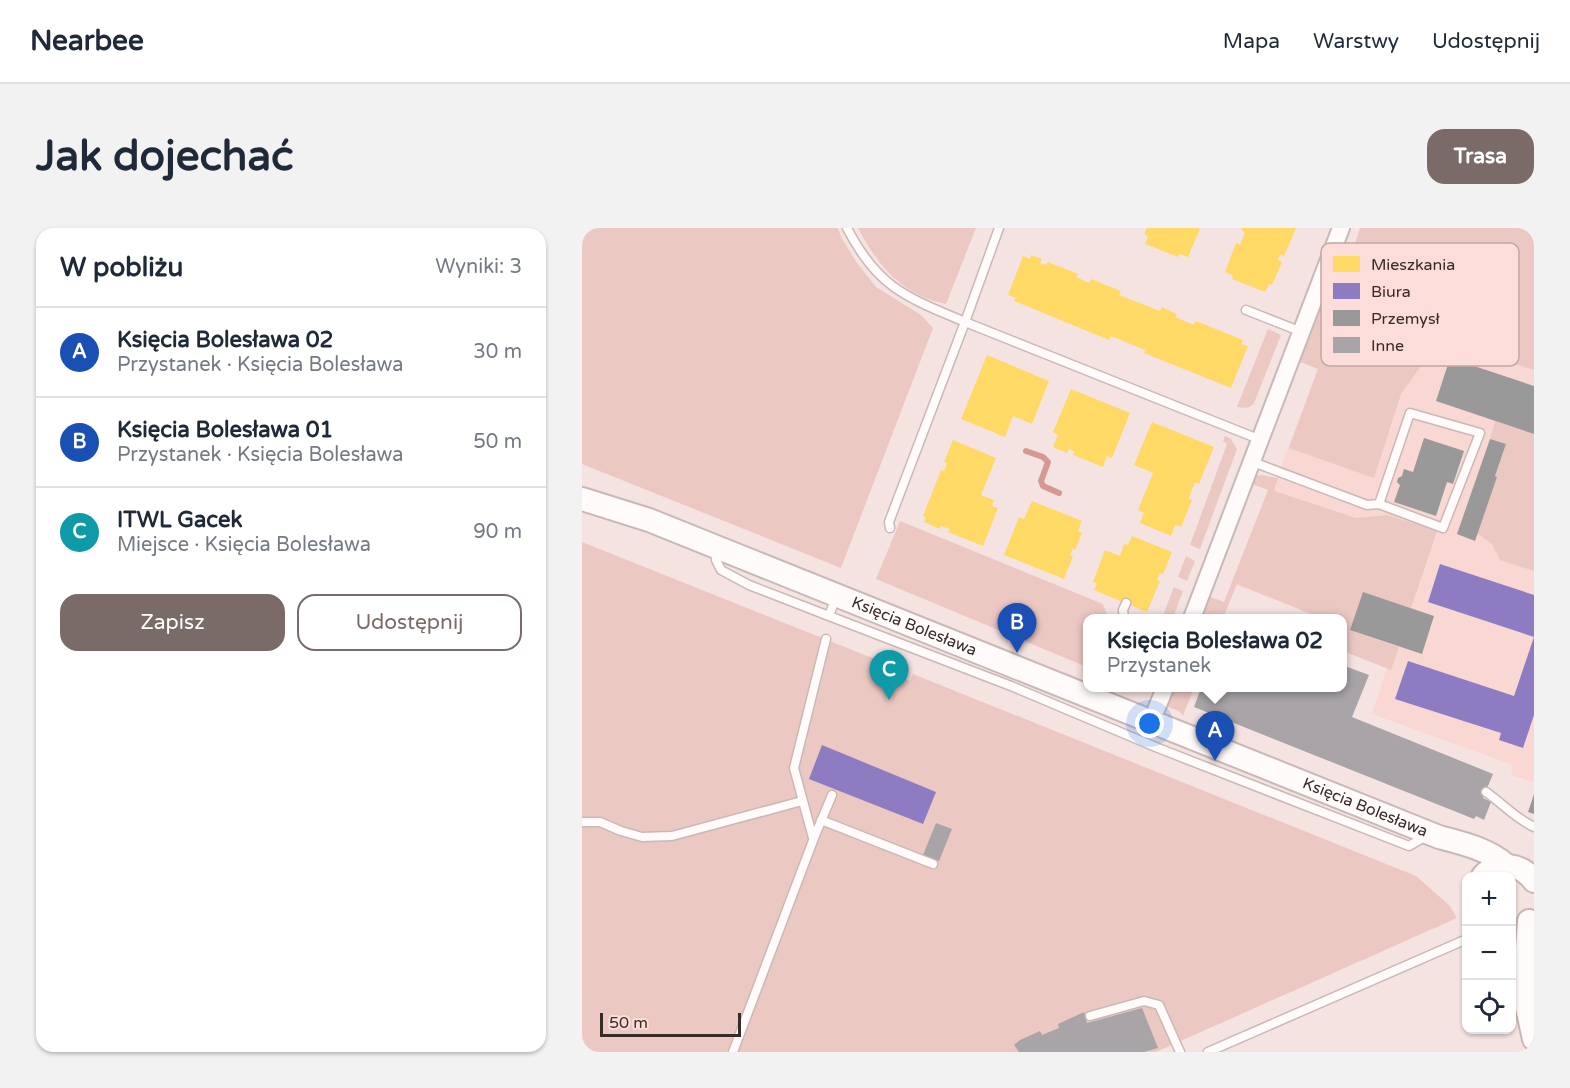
<!DOCTYPE html>
<html lang="pl">
<meta charset="utf-8">
<style>
:root{--surface:#fff;--page:#f2f2f3;--text:#1f2937;--muted:#747a83;--line:#e0e1e3;--accent:#7a6b69}
body{margin:0;font-family:"Varela Round",sans-serif;background:var(--page);color:var(--text)}
.controls{position:absolute;right:18px;bottom:18px;display:grid;overflow:hidden;border-radius:12px;box-shadow:0 2px 4px #0004}
.controls button{width:54px;height:54px;display:grid;place-items:center;padding:0;border:0;border-bottom:2px solid var(--line);background:var(--surface);color:var(--text);font:30px sans-serif}
.scale{position:absolute;left:18px;bottom:15px;width:141px;box-sizing:border-box;padding-left:6px;border:3px solid #382a28;border-top:0;font-size:16px;line-height:21px;white-space:nowrap;color:#382a28;-webkit-text-stroke:4px #fdddd9;paint-order:stroke}
.you{position:absolute;left:568px;top:496px;width:21px;height:21px;margin:-15px;border:4px solid #fff;border-radius:50%;background:#1a73e8;box-shadow:0 0 0 9px #1a73e833}
.badge{display:grid;place-items:center;width:39px;height:39px;border-radius:50%;background:var(--accent);color:#fff;font-size:20px;font-weight:700}
.pin{position:absolute;translate:-50% -50px;filter:drop-shadow(0 2px 3px #0008)}
.pin::after{content:'';position:absolute;top:32px;width:21px;height:18px;background:inherit;clip-path:polygon(0 0,100% 0,50% 100%)}
.popup{position:absolute;left:501px;top:386px;width:264px;height:78px;box-sizing:border-box;display:grid;place-content:center;border-radius:12px;background:var(--surface);filter:drop-shadow(0 2px 4px #0005);font-size:20px;white-space:nowrap;color:var(--muted)}
.popup b{font-size:22px;color:var(--text)}
.popup::after{content:'';position:absolute;left:50%;top:100%;margin-left:-12px;border:12px solid transparent;border-top-color:var(--surface)}
.list{margin:0;padding:0;list-style:none}
h2{display:flex;justify-content:space-between;align-items:center;height:78px;margin:0;padding:0 24px;font-size:26px}
h2 small{font-size:20px;font-weight:400;color:var(--muted)}
.list li{display:grid;grid-template-columns:39px 1fr auto;gap:18px;align-items:center;box-sizing:border-box;height:90px;padding:0 24px;border-top:2px solid var(--line)}
.list b{display:block;font-size:22px;white-space:nowrap}
.list p{margin:0;font-size:20px;white-space:nowrap;color:var(--muted)}
.list em{font-size:20px;font-style:normal;color:var(--muted)}
.actions{display:flex;gap:12px;padding:18px 24px}
.actions a{flex:1;padding:14px 0;border:2px solid var(--accent);border-radius:18px;text-align:center;font-size:21px;color:var(--accent)}
.actions .main{background:var(--accent);color:#fff}
.icon{flex:none;width:33px;height:33px;fill:none;stroke:currentColor;stroke-width:2;stroke-linecap:round;stroke-linejoin:round}
.map{position:relative;flex:none;width:952px;height:824px;overflow:hidden;border-radius:18px}
header{display:flex;align-items:center;gap:36px;box-sizing:border-box;height:84px;padding:0 30px;background:var(--surface);border-bottom:2px solid var(--line)}
header strong{font-size:28px}
nav{display:flex;gap:33px;margin-inline-start:auto;font-size:21px}
.intro{display:flex;align-items:center;justify-content:space-between;box-sizing:border-box;height:144px;padding:0 36px}
h1{margin:0;font-size:42px}
.button{padding:15px 27px;border-radius:18px;background:var(--accent);color:#fff;font-size:21px;font-weight:700}
main{display:flex;gap:36px;padding:0 36px}
aside{flex:1;background:var(--surface);border-radius:18px;box-shadow:0 2px 4px #0004}
.map>svg:first-child{display:block}
.built{fill:#f9d7d3}
.green{fill:#ecc8c3}
.homes{fill:#ffd966}
.offices{fill:#8e7cc3}
.industry{fill:#999}
.lines{fill:none;stroke-linecap:round;stroke-linejoin:round}
.stream{stroke:#d39992;stroke-width:6}
.building{fill:#a8a4a8}
.lane-casing{stroke:#c8b9b7;stroke-width:11}
.street-casing{stroke:#c8b9b7;stroke-width:20}
.secondary-casing{stroke:#c8b9b7;stroke-width:26}
.lane{stroke:#fefbfa;stroke-width:8}
.street{stroke:#fefbfa;stroke-width:16}
.secondary{stroke:#fefbfa;stroke-width:22}
.labels{text-anchor:middle;dominant-baseline:central;stroke-width:6;stroke-linejoin:round;paint-order:stroke}
.street-label{font-size:16px;fill:#382a28;stroke:#fdddd9}
.key{fill:#fdddd9;stroke:#c2a7a4;stroke-width:1.5}
.key-label{font-size:16px;fill:#382a28}
</style>
<header>
<strong>Nearbee</strong>
<nav><a>Mapa</a><a>Warstwy</a><a>Udostępnij</a></nav>
</header>
<div class="intro"><h1>Jak dojechać</h1><a class="button">Trasa</a></div>
<main>
<aside>
<h2>W pobliżu<small>Wyniki: 3</small></h2>
<ul class="list">
<li><span class="badge" style="background:#1a4fb4">A</span><div><b>Księcia Bolesława 02</b><p>Przystanek · Księcia Bolesława</p></div><em>30 m</em></li>
<li><span class="badge" style="background:#1a4fb4">B</span><div><b>Księcia Bolesława 01</b><p>Przystanek · Księcia Bolesława</p></div><em>50 m</em></li>
<li><span class="badge" style="background:#0f9aa8">C</span><div><b>ITWL Gacek</b><p>Miejsce · Księcia Bolesława</p></div><em>90 m</em></li>
</ul>
<div class="actions"><a class="main">Zapisz</a><a>Udostępnij</a></div>
</aside>
<div class="map">
<svg width="952" height="824" viewBox="0 0 952 824">
<rect width="100%" height="100%" fill="#f5e3e1"/>
<!-- built -->
<path class="built" d="M 847,75 L 952,108 L 952,554 L 929,547 L 931,537 L 790,486 L 805,439 L 761,423 L 760,390 L 739,390 L 655,357 L 736,140 Z"/>
<!-- green -->
<path class="green" d="M 0,0 L 256,0 L 259,9 L 275,35 L 294,59 L 339,87 L 351,100 L 259,340 L 0,236 Z
M 276,0 L 394,0 L 364,76 C 320,67 296,38 276,0 Z
M 778,0 L 952,0 L 952,142 L 888,122 L 845,129 L 819,166 L 792,250 L 707,220 L 736,141 L 716,133 L 759,20 L 770,24 Z
M 686,101 L 699,107 L 672,175 C 668,181 662,180 655,179 Z
M 913,193 L 952,206 L 952,343 L 918,332 L 910,316 L 895,305 L 915,249 L 913,248 L 924,217 L 908,211 Z
M 643,208 L 649,211 L 655,221 L 618,321 L 608,317 L 645,216 L 641,213 Z
M 680,247 L 696,250 L 692,263 L 774,290 L 805,287 L 855,303 L 829,380 L 781,365 L 768,402 L 817,419 L 809,442 L 761,423 L 760,390 L 739,390 L 655,356 L 641,390 L 620,390 L 626,368 L 642,374 L 686,262 L 670,256 L 672,248 Z
M 318,293 L 521,376 L 526,390 L 506,390 L 505,439 L 294,351 Z
M 0,314 L 298,433 L 296,440 L 328,453 L 331,446 L 834,648 L 868,678 L 875,690 L 574,824 L 0,824 Z
M 604,328 L 613,333 L 605,353 L 596,349 Z
M 592,359 L 601,363 L 591,390 L 580,390 Z
M 590,460 L 612,460 L 601,488 L 597,483 L 586,479 Z"/>
<!-- homes -->
<path class="homes" d="M 565,0 L 616,0 L 618,1 L 606,29 L 597,26 L 596,29 L 563,16 L 566,8 L 562,6 Z
M 660,0 L 714,0 L 702,28 L 698,26 L 696,32 L 700,34 L 690,57 L 687,56 L 683,64 L 650,51 L 651,47 L 643,44 L 654,15 L 658,17 L 663,4 L 659,2 Z
M 449,27 L 460,31 L 458,35 L 464,37 L 466,34 L 496,46 L 494,49 L 507,55 L 509,51 L 539,63 L 537,67 L 578,83 L 580,79 L 595,86 L 593,89 L 612,97 L 614,93 L 661,112 L 659,116 L 666,118 L 649,160 L 562,125 L 563,122 L 529,108 L 527,112 L 432,73 L 434,70 L 426,67 L 441,28 L 448,31 Z
M 405,127 L 467,153 L 450,196 L 431,188 L 423,209 L 379,191 Z
M 489,161 L 548,185 L 530,230 L 525,228 L 521,239 L 491,227 L 493,224 L 487,221 L 485,225 L 471,219 L 476,207 L 471,204 Z
M 570,194 L 632,219 L 617,256 L 613,254 L 607,270 L 610,272 L 599,299 L 593,297 L 589,308 L 558,295 L 562,285 L 556,282 L 571,245 L 552,237 Z
M 371,212 L 414,230 L 399,267 L 412,272 L 410,278 L 416,280 L 401,318 L 366,304 L 368,301 L 359,298 L 358,301 L 342,294 L 344,289 L 341,288 L 359,242 L 362,243 L 365,235 L 362,234 Z
M 450,273 L 500,293 L 496,303 L 500,305 L 493,322 L 491,320 L 488,327 L 491,328 L 482,351 L 422,327 L 437,289 L 442,291 Z
M 550,308 L 590,324 L 581,346 L 578,345 L 575,352 L 578,353 L 565,384 L 512,362 L 515,355 L 511,354 L 523,322 L 538,328 L 542,316 L 546,317 Z"/>
<!-- offices -->
<path class="offices" d="M 858,336 L 952,367 L 952,409 L 846,374 Z
M 952,409 L 952,487 L 941,520 L 917,512 L 919,505 L 813,471 L 826,433 L 932,468 Z
M 240,517 L 354,564 L 341,596 L 227,551 Z"/>
<!-- industry -->
<path class="industry" d="M 868,130 L 952,158 L 952,206 L 854,173 Z
M 842,210 L 882,223 L 871,256 L 865,254 L 854,288 L 812,274 L 818,257 L 815,254 L 816,250 L 820,248 L 822,241 L 831,244 Z
M 908,211 L 924,216 L 913,248 L 915,249 L 893,313 L 875,306 Z
M 781,364 L 852,388 L 840,426 L 768,402 Z
M 952,566 L 952,586 L 946,584 Z"/>
<g class="lines">
<!-- stream -->
<path class="stream" d="M 444,223 L 461,229 L 466,234 L 459,253 L 461,258 L 477,265"/>
</g>
<!-- building -->
<path class="building" d="M 760,437 L 787,447 L 770,489 L 911,546 L 901,570 L 909,574 L 902,592 L 894,588 L 892,591 L 612,479 L 619,460 L 760,460 Z
M 354,595 L 370,601 L 357,633 L 341,627 Z
M 560,780 L 576,820 L 562,824 L 437,824 L 432,817 L 438,812 L 458,803 L 460,807 L 477,800 L 476,796 L 502,784 L 505,795 Z"/>
<g class="lines">
<defs>
<path id="lane" d="M 265,0 C 296,60 324,69 383,94 L 417,0
M 664,82 L 720,104
M 671,234 L 785,277 L 797,276 L 861,300 L 898,205 L 828,185 L 797,276
M 308,300 L 307,294 L 383,94 L 679,212
M 133,320 L 134,332 L 139,342 L 167,357 L 247,388
M 254,369 L 247,388 L 429,458 L 576,520 L 827,618 L 846,607
M 542,390 L 541,382 L 544,375
M 904,564 C 921,576 933,590 952,599
M 239,592 L 351,636
M 0,594 L 18,594 L 39,603 L 60,609 L 90,608 L 220,573
M 231,610 L 212,540 L 244,411
M 508,788 L 562,773 L 577,777 L 598,824
M 151,824 L 232,610 L 250,567
M 626,824 L 885,711"/>
<path id="street" d="M 610,390 L 759,0
M 569,494 L 583,460"/>
<g id="secondary">
<path id="s1" d="M 0,271 L 67,292 L 857,609 C 880,615 906,621 924,637"/>
<path d="M 901,648 C 916,632 940,636 952,653"/>
<path d="M 930,734 L 942,766 L 952,811"/>
<path d="M 942,759 L 947,693"/>
</g>
</defs>
<!-- lane casing -->
<use href="#lane" class="lane-casing"/>
<!-- street casing -->
<use href="#street" class="street-casing"/>
<!-- secondary casing -->
<use href="#secondary" class="secondary-casing"/>
<!-- lane -->
<use href="#lane" class="lane"/>
<!-- street -->
<use href="#street" class="street"/>
<!-- secondary -->
<use href="#secondary" class="secondary"/>
</g>
<g class="labels">
<!-- street labels -->
<g class="street-label">
<text stroke="none"><textPath href="#s1" startOffset="356">Księcia Bolesława</textPath></text>
<text stroke="none"><textPath href="#s1" startOffset="842">Księcia Bolesława</textPath></text>
</g>
</g>
<!-- legend -->
<rect x="739" y="15" width="198" height="123" rx="9" class="key"/>
<rect x="751" y="28" width="27" height="16" fill="#ffd966"/>
<rect x="751" y="55" width="27" height="16" fill="#8e7cc3"/>
<rect x="751" y="82" width="27" height="16" fill="#999"/>
<rect x="751" y="109" width="27" height="16" fill="#a8a4a8"/>
<g class="key-label">
<text x="789" y="42">Mieszkania</text>
<text x="789" y="69">Biura</text>
<text x="789" y="96">Przemysł</text>
<text x="789" y="123">Inne</text>
</g>
</svg>
<div class="controls">
<button>+</button>
<button>−</button>
<button><svg class="icon" aria-label="locate" viewBox="0 0 24 24"><circle cx="12" cy="12" r="6"/><path d="M12 2v4M12 18v4M2 12h4M18 12h4"/></svg></button>
</div>
<div class="scale">50 m</div>
<div class="you"></div>
<div class="pin badge" style="left:633px;top:533px;background:#1a4fb4">A</div>
<div class="popup"><b>Księcia Bolesława 02</b>Przystanek</div>
<div class="pin badge" style="left:435px;top:425px;background:#1a4fb4">B</div>
<div class="pin badge" style="left:307px;top:472px;background:#0f9aa8">C</div>
</div>
</main>
